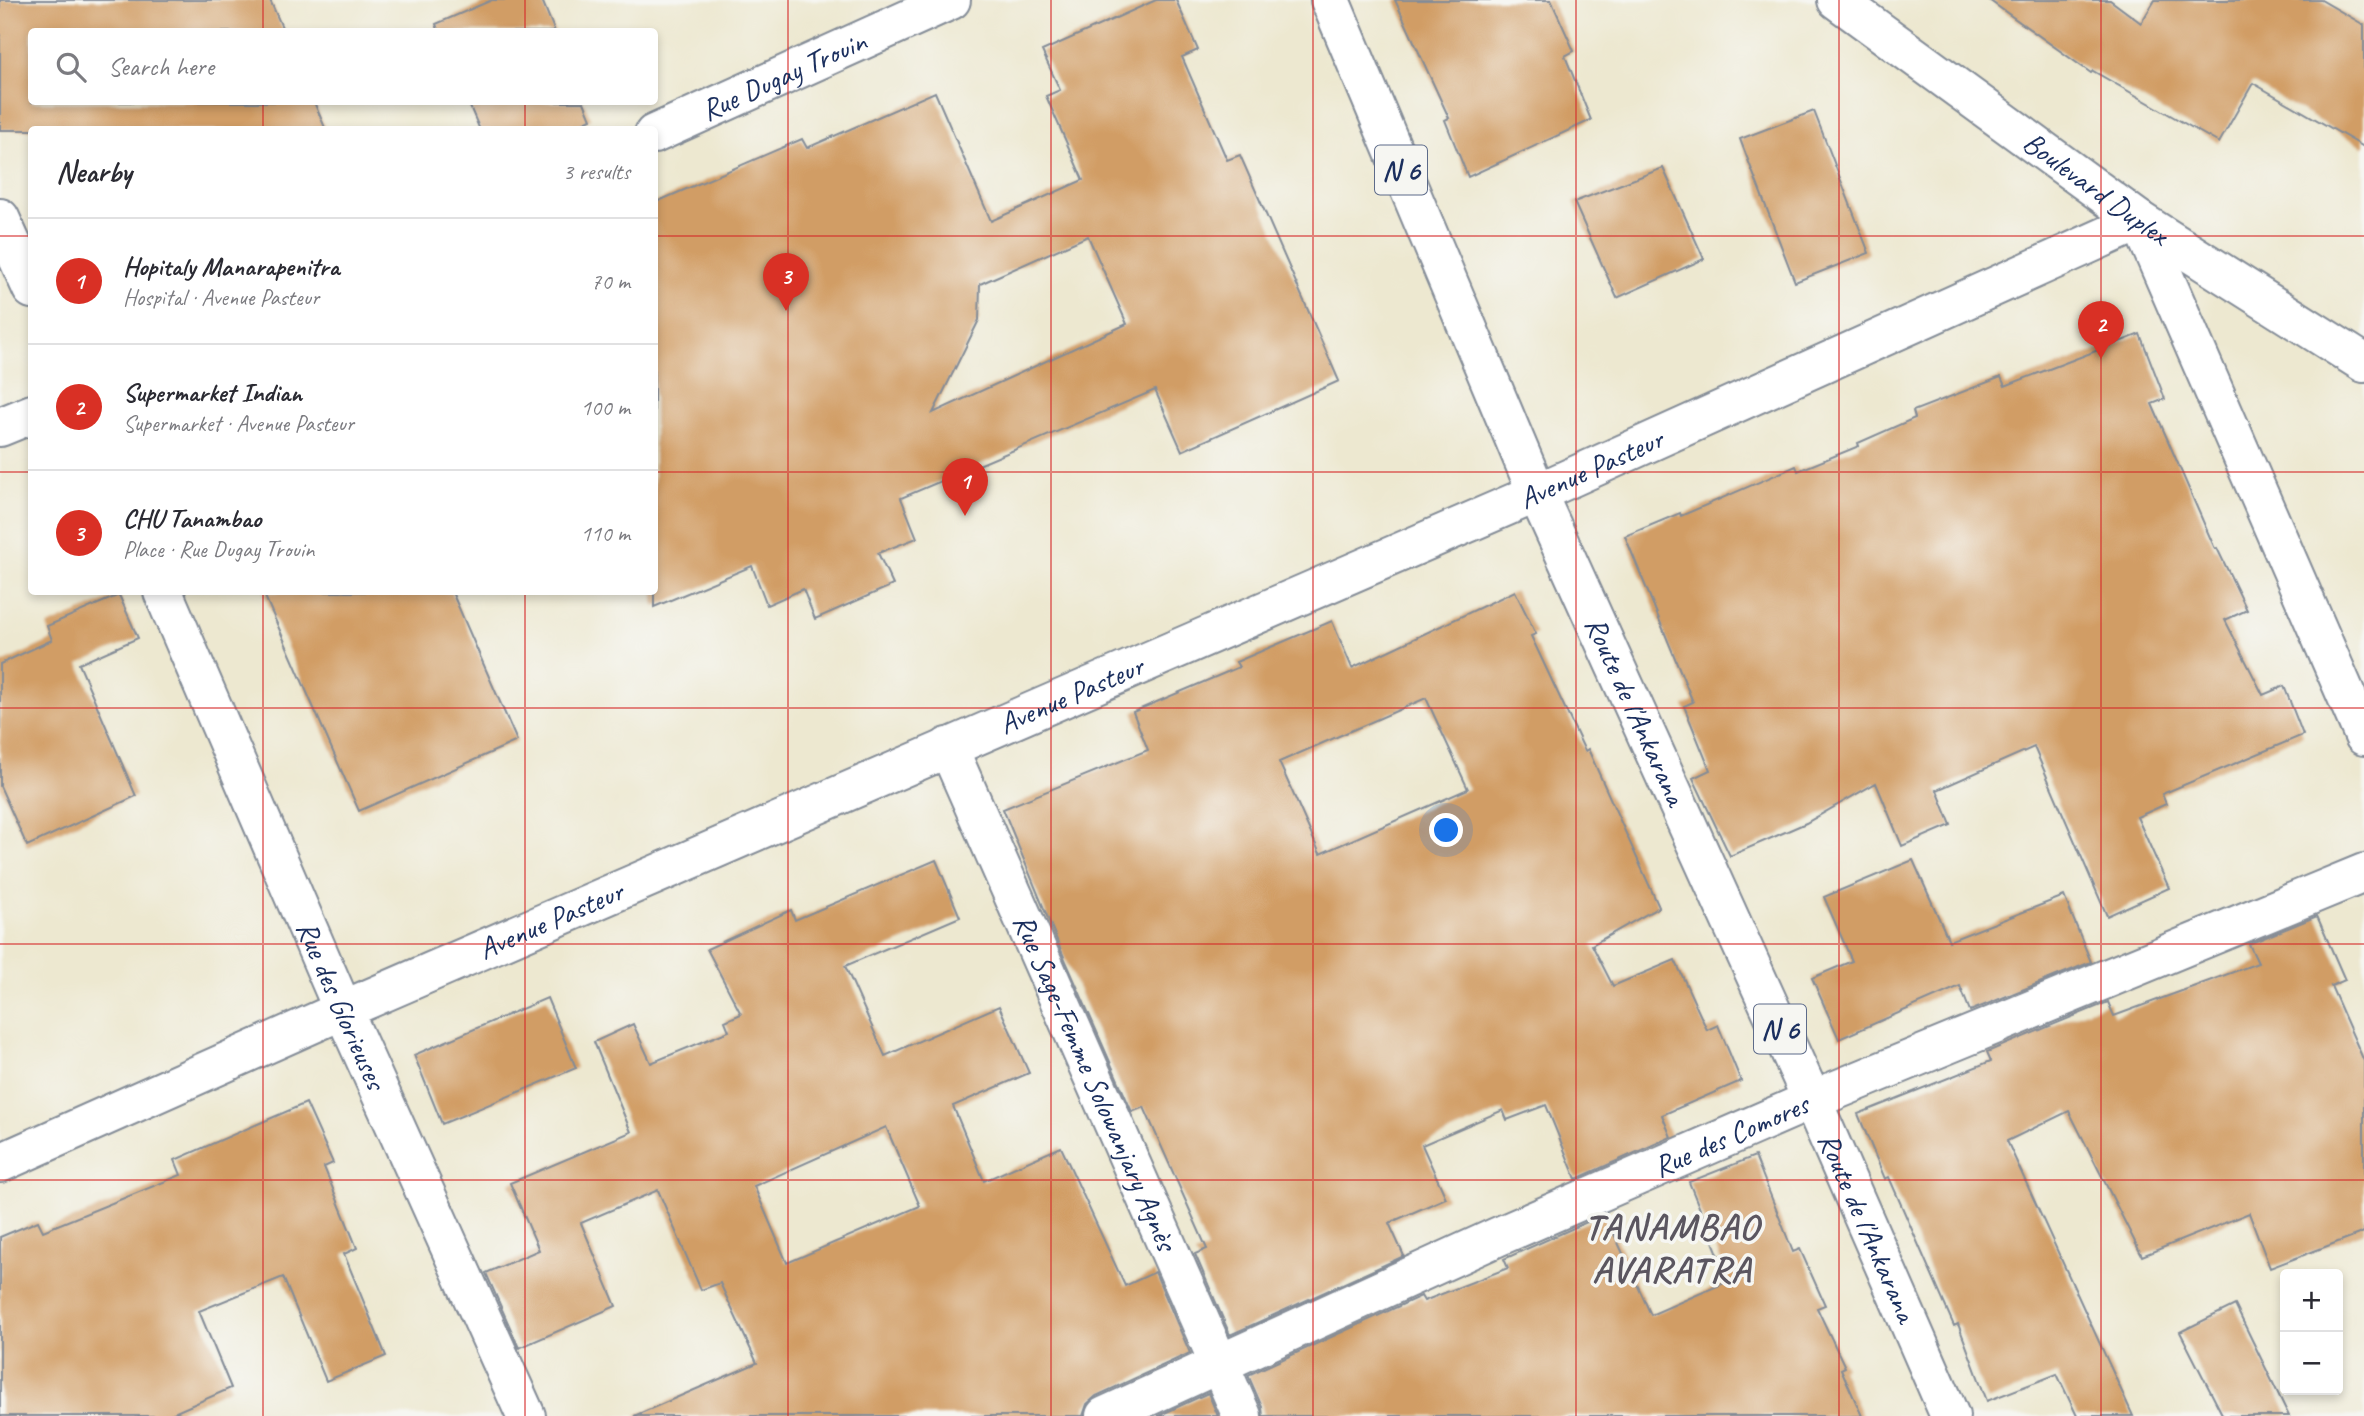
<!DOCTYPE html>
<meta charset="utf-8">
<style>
:root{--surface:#fff;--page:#f2f2f3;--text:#2b2b33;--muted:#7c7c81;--line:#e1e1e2;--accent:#d93025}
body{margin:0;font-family:Caveat,sans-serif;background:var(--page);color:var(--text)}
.controls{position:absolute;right:21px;bottom:21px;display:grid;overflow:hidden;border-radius:7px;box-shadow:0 4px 10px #0003}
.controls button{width:63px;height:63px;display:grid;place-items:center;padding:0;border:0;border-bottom:2px solid var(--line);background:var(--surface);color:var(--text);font:35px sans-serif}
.you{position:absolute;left:1447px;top:831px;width:24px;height:24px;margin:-18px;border:5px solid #fff;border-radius:50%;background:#1a73e8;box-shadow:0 0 0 10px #1a73e833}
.badge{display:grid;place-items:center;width:46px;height:46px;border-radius:50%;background:var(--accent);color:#fff;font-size:23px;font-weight:700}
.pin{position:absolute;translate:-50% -58px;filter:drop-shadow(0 2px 4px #0008)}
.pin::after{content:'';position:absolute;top:37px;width:24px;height:21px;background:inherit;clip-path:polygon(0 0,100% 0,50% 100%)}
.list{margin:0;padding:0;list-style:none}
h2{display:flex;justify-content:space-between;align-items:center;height:91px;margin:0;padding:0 28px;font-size:30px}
h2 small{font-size:23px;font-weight:400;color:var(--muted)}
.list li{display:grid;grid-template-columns:46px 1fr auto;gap:21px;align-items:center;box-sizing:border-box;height:126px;padding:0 28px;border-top:2px solid var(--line)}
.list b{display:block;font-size:26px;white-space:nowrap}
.list p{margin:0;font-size:23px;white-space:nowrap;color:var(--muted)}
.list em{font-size:23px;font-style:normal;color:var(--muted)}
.icon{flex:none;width:38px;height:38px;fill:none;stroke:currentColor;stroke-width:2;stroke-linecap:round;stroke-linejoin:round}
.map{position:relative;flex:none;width:2364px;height:1416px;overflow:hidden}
.search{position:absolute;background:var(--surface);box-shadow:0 4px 10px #0003;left:28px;top:28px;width:630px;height:77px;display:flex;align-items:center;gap:18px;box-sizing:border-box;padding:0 24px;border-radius:7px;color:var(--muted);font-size:26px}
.panel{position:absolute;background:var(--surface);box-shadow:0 4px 10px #0003;left:28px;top:126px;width:630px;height:469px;border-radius:7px}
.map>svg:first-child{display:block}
.building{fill:#d19d65;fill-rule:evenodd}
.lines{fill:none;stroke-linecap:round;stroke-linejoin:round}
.minor-casing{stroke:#848c97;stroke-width:42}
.major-casing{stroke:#848c97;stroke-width:42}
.minor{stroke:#fff;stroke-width:38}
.major{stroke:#fff;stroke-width:38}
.grid{fill:none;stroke:#d62828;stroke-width:2;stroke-opacity:0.55}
.labels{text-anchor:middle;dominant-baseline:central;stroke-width:7;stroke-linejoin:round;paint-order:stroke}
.shield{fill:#f6f6f2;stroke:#5d6b8a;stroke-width:2}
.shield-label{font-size:28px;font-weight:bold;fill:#1b2f5e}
.street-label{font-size:30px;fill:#1b2f5e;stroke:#f6f6f2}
.district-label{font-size:37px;font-weight:bold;letter-spacing:2px;fill:#5b5660;stroke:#f6f6f2}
</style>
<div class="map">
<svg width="2364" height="1416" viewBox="0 0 2364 1416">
<rect width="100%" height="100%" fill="#f6f6f2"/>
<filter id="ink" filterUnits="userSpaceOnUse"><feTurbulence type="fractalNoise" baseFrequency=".0143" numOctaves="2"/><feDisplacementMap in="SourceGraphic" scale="14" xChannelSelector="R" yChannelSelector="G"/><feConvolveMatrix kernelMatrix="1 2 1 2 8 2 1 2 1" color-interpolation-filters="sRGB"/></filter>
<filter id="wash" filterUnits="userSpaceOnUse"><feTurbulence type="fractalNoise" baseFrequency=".00686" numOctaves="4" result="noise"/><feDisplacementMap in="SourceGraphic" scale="28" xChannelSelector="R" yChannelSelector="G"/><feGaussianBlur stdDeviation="1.57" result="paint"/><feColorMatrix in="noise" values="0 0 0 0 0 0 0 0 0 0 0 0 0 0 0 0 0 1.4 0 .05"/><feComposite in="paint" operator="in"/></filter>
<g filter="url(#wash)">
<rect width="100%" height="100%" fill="#ede8d0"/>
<g id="blocks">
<!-- building -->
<path class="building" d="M 0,0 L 270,0 L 284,32 L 32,32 L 32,102 L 314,102 L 326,130 L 0,130 Z
M 492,0 L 542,0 L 555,32 L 439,32 L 436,24 Z
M 1156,0 L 1176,0 L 1198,50 L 1182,57 L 1227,160 L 1240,155 L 1339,381 L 1182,451 L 1155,390 L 901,498 L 917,538 L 878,553 L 893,585 L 815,619 L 803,589 L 767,605 L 752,566 L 654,607 L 654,203 L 802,139 L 807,148 L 935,92 L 991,221 L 1083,180 L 1046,96 L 1060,90 L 1042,51 ZM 1088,236 L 1127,324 L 933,413 L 979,320 L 980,284 Z
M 1395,0 L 1551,0 L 1574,51 L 1565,56 L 1591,120 L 1468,177 L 1445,120 L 1449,118 Z
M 1989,0 L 2110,0 L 2141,23 L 2155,0 L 2321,0 L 2364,25 L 2364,147 L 2253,83 L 2219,143 L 2093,71 L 2091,73 Z
M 468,102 L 584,102 L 591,119 L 567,130 L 480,130 Z
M 1814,111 L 1869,253 L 1795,282 L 1740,139 Z
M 1663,168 L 1704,259 L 1617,298 L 1574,202 Z
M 2140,334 L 2165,399 L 2152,404 L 2215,549 L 2217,548 L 2247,610 L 2225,620 L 2263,695 L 2284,686 L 2303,735 L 2162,794 L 2166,804 L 2137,817 L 2169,888 L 2107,916 L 2034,747 L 1937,790 L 1951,825 L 1902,846 L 1876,783 L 1806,823 L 1730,856 L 1693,778 L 1710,770 L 1684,706 L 1693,702 L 1625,536 L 1680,513 L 1681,516 L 1796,466 L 1798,471 L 1859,446 L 1858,443 L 1915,418 L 1913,411 L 2001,377 L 2005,386 Z
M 1515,591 L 1536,634 L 1531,636 L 1585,751 L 1588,749 L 1659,907 L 1592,945 L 1613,986 L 1675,960 L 1707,1030 L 1718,1025 L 1741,1081 L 1662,1115 L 1671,1137 L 1576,1179 L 1546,1105 L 1507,1120 L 1503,1110 L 1422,1145 L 1446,1198 L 1389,1223 L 1404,1256 L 1230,1335 L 1195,1254 L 1207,1249 L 1144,1107 L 1132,1112 L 1061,950 L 1003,809 L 1148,750 L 1133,712 L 1239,667 L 1236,662 L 1332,621 L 1352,668 ZM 1426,698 L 1468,789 L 1320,854 L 1279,762 Z
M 263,592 L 452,592 L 517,741 L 359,811 Z
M 119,595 L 138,638 L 79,664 L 136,796 L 27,846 L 0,786 L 0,664 L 52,640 L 47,626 Z
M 936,860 L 960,917 L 845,966 L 885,1056 L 999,1006 L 1029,1073 L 953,1106 L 984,1181 L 1061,1147 L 1125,1286 L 1155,1272 L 1190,1353 L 1096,1396 L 1087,1404 L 1083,1416 L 634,1416 L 757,1363 L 720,1283 L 701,1290 L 658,1190 L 581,1223 L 616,1306 L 519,1348 L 486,1273 L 539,1250 L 510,1183 L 631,1132 L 594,1042 L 633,1024 L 651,1063 L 729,1031 L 725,1021 L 741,1014 L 707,949 L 791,910 L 795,920 ZM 886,1127 L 920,1206 L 787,1263 L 754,1186 Z
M 1913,860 L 1949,941 L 2064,896 L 2091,962 L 1970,1011 L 1960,986 L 1839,1039 L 1812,978 L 1852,961 L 1824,897 Z
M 2317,916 L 2345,980 L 2331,986 L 2364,1061 L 2364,1232 L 2270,1268 L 2249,1213 L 2142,1256 L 2069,1111 L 2007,1141 L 2133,1416 L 2077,1416 L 2057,1374 L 1987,1401 L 1958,1324 L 1954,1326 L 1889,1177 L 1885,1179 L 1858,1114 L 1991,1061 L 1987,1052 L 2108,1002 L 2114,1016 L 2258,963 L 2249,944 Z
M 547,998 L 576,1068 L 442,1124 L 414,1055 Z
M 306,1103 L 333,1163 L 324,1167 L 357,1248 L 344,1254 L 386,1356 L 326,1381 L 283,1277 L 199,1311 L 231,1388 L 167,1416 L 0,1416 L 0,1237 L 38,1221 L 43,1231 L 181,1175 L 175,1160 Z
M 1755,1156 L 1793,1252 L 1800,1249 L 1825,1305 L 1817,1308 L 1845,1367 L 1841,1369 L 1862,1416 L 1263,1416 L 1262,1407 L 1248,1375 L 1421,1296 L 1424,1301 L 1508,1268 L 1504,1259 L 1605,1214 L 1651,1315 L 1729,1281 L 1689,1182 Z
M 2235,1305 L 2289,1416 L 2223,1416 L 2180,1332 Z
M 1208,1393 L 1218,1416 L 1158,1416 Z"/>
</g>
</g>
<g filter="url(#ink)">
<use href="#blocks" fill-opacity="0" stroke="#848c97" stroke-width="2"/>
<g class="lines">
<defs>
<g id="minor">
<path id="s1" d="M 654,134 L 951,0"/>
<path d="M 0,218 L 32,289"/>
<path d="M 0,427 L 32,414"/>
<path id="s2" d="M 163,592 L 343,1010 L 526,1416"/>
<path id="s3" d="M 948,747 L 1242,1416"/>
<path id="s4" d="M 0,1163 L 343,1010 L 1537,493 L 2140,221 L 2364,736"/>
<path id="s5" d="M 1105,1416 L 1497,1237 L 1812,1100 L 2364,873"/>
</g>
<g id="major">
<path id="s6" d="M 1330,0 L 1537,493 L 1812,1100 L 1950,1416"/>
<path id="s7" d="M 1837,0 L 2140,221 L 2364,363"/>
</g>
</defs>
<!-- minor casing -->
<use href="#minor" class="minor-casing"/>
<!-- major casing -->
<use href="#major" class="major-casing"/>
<!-- minor -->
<use href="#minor" class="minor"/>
<!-- major -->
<use href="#major" class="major"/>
</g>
</g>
<!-- grid -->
<path class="grid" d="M 263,0 L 263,32M 525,0 L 525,32M 788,0 L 788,1416M 1051,0 L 1051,1416M 1313,0 L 1313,1416M 1576,0 L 1576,1416M 1839,0 L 1839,1416M 2101,0 L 2101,1416M 263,102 L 263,130M 525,102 L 525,130M 0,236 L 32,236M 654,236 L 2364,236M 0,472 L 32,472M 654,472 L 2364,472M 263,592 L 263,1416M 525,592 L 525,1416M 0,708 L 2364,708M 0,944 L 2364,944M 0,1180 L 2364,1180"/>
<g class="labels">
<!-- shield labels -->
<g class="shield">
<rect x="1375" y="145.5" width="52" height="49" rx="5"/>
<rect x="1754" y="1004.5" width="52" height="49" rx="5"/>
</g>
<g class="shield-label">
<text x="1401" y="170">N 6</text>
<text x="1780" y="1029">N 6</text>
</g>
<!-- street labels -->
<g class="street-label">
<text stroke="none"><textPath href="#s1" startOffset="142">Rue Dugay Trouin</textPath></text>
<text stroke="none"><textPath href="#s7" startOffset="320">Boulevard Duplex</textPath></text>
<text stroke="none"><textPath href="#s4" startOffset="1736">Avenue Pasteur</textPath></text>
<text stroke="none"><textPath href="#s4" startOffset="1169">Avenue Pasteur</textPath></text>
<text stroke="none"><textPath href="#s6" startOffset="774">Route de l'Ankarana</textPath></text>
<text stroke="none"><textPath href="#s4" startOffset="602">Avenue Pasteur</textPath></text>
<text stroke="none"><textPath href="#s2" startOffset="450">Rue des Glorieuses</textPath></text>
<text stroke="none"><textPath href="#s3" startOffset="366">Rue Sage-Femme Solowanjary Agnès</textPath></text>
<text stroke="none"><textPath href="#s5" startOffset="686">Rue des Comores</textPath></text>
<text stroke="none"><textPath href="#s6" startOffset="1340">Route de l'Ankarana</textPath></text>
</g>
<!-- district labels -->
<g class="district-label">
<text x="1672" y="1226">TANAMBAO<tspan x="1672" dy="43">AVARATRA</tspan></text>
</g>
</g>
</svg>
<div class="controls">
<button>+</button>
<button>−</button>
</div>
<div class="you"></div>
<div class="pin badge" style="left:965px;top:516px">1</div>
<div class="pin badge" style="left:2101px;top:359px">2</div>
<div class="pin badge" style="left:786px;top:311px">3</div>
<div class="search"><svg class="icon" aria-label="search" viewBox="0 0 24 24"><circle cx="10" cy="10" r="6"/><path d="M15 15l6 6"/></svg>Search here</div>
<section class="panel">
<h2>Nearby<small>3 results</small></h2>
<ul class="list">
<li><span class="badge">1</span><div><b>Hopitaly Manarapenitra</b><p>Hospital · Avenue Pasteur</p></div><em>70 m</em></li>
<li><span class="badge">2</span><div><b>Supermarket Indian</b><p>Supermarket · Avenue Pasteur</p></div><em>100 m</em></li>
<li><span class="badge">3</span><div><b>CHU Tanambao</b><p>Place · Rue Dugay Trouin</p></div><em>110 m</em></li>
</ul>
</section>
</div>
